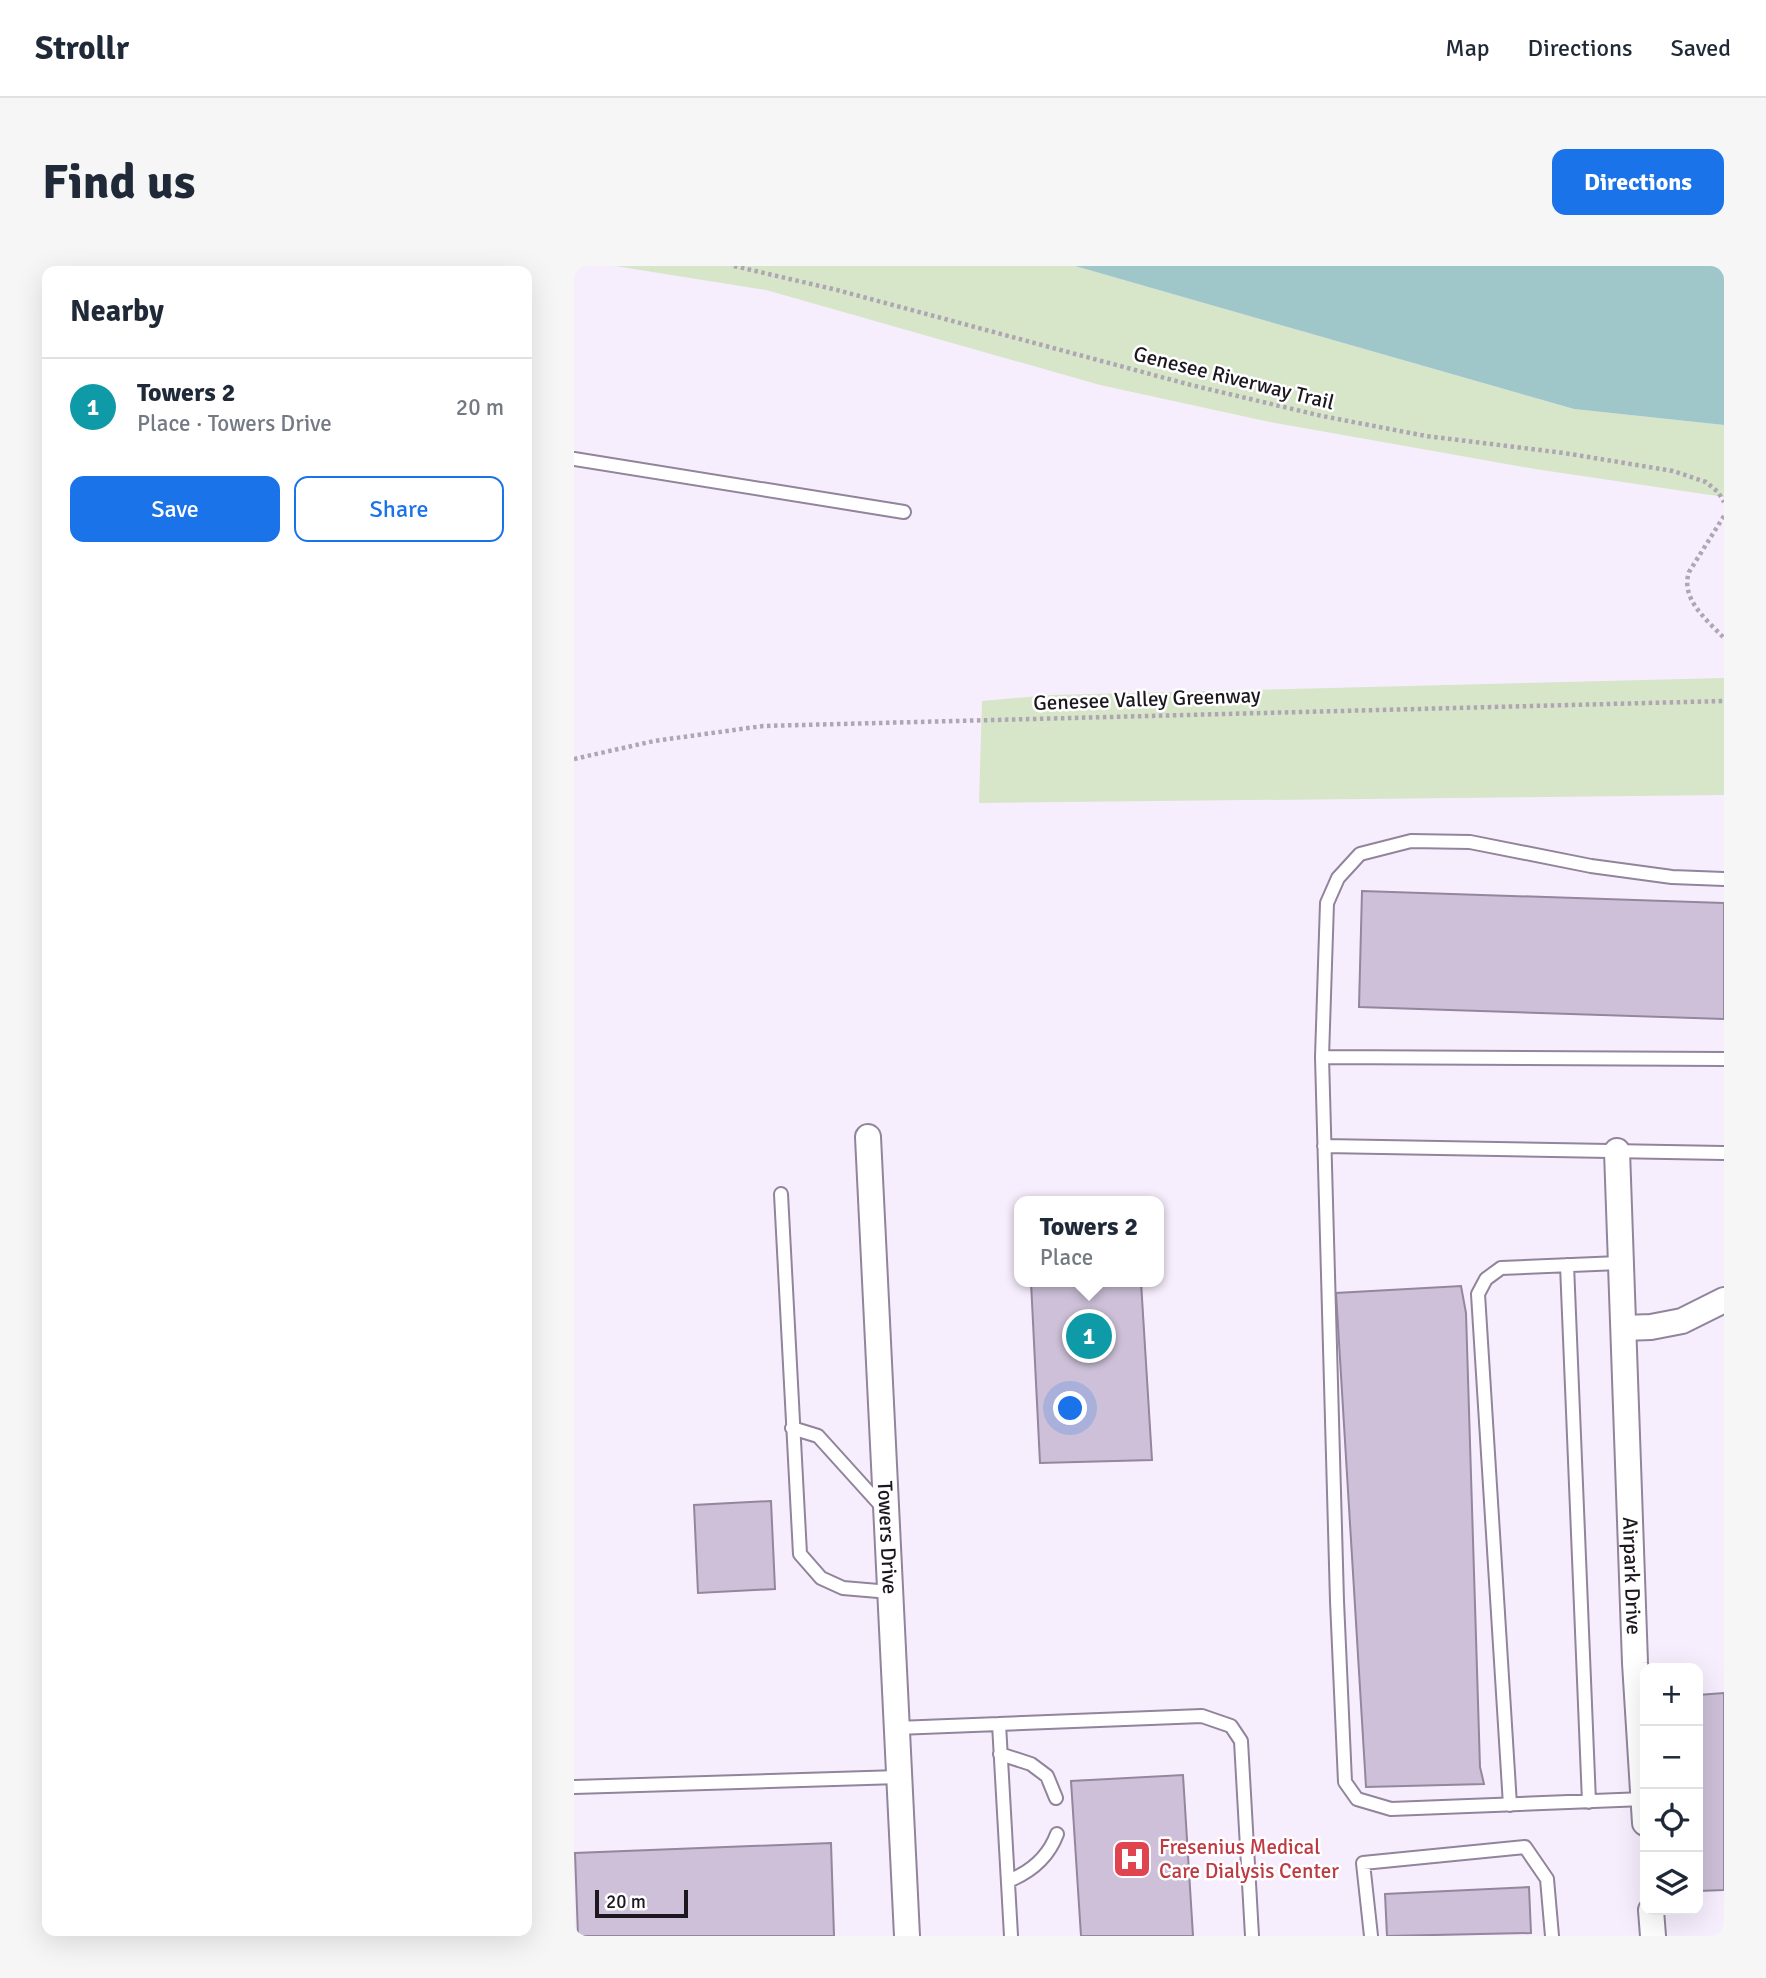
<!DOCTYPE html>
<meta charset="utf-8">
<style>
:root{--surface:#fff;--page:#f6f6f7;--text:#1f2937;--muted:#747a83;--line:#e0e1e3;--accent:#1a73e8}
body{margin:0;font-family:Signika,sans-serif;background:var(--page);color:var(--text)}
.controls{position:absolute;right:21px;bottom:21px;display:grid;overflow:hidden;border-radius:14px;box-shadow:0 7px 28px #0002}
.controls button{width:63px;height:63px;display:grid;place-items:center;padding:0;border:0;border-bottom:2px solid var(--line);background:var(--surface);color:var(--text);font:35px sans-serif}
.scale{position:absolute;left:21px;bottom:18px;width:93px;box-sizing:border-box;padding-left:7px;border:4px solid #1d1820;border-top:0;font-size:19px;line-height:24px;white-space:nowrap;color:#1d1820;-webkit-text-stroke:5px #fff;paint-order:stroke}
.you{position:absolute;left:497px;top:1143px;width:24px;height:24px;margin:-18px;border:5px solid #fff;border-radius:50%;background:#1a73e8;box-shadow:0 0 0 10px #1a73e833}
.badge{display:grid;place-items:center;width:46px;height:46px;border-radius:50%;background:var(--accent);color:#fff;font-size:23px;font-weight:700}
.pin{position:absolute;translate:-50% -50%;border:4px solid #fff;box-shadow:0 2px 7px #0006}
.popup{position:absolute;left:440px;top:930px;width:150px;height:91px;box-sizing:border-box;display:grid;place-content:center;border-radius:14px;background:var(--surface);filter:drop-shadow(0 2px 5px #0005);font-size:23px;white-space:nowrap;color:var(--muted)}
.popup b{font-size:26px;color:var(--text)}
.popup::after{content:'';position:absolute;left:50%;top:100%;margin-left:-14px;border:14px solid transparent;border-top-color:var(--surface)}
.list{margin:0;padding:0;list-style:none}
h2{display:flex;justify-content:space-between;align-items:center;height:91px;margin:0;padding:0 28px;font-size:30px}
h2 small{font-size:23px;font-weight:400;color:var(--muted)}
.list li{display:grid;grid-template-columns:46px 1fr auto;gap:21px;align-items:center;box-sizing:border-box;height:98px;padding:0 28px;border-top:2px solid var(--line)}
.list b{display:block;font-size:26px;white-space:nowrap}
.list p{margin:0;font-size:23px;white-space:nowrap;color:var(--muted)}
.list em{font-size:23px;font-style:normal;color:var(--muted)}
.actions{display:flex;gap:14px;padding:21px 28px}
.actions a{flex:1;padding:16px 0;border:2px solid var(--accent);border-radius:14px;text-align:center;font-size:24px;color:var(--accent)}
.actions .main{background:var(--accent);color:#fff}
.icon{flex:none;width:38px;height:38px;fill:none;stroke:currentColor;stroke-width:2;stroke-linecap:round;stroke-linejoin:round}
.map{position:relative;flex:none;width:1150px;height:1670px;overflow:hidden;border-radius:14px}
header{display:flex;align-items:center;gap:42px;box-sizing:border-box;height:98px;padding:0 35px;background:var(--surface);border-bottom:2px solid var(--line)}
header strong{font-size:33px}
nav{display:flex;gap:38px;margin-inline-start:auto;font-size:24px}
.intro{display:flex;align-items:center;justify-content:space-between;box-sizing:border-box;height:168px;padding:0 42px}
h1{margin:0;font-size:49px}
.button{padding:18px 32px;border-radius:14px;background:var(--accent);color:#fff;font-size:24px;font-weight:700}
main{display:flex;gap:42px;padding:0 42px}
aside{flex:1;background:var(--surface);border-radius:14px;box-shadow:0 7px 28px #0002}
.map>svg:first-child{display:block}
.green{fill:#d7e5c9}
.water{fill:#9fc7c9}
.building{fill:#cdc0d8;stroke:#93869d;stroke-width:2}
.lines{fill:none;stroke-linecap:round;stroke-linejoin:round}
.lane-casing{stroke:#91849b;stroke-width:16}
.street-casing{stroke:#91849b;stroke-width:28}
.path{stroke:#aea6b3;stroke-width:4.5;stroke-dasharray:3.5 3.5;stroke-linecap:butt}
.lane{stroke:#fff;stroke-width:12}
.street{stroke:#fff;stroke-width:24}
.labels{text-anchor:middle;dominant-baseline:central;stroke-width:5;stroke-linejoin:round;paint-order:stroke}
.street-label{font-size:21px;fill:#1d1820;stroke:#fff}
.health-label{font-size:21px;fill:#be3a42;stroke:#fff;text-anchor:start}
</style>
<header>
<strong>Strollr</strong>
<nav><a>Map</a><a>Directions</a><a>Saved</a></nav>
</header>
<div class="intro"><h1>Find us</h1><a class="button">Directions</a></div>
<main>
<aside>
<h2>Nearby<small></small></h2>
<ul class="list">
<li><span class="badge" style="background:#0f9aa8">1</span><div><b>Towers 2</b><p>Place · Towers Drive</p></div><em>20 m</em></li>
</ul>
<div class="actions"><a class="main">Save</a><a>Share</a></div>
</aside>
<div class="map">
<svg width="1150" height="1670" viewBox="0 0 1150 1670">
<rect width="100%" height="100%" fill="#f7eefd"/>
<!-- green -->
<path class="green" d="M 41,0 L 501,0 L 1000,143 L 1150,159 L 1150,231 L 961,203 L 691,155 L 526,119 L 192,24 Z
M 1150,412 L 1150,529 L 405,537 L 408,435 L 477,429 Z"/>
<!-- water -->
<path class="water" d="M 501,0 L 1150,0 L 1150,159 L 1000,143 Z"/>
<!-- building -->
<path class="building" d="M 788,625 L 1150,637 L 1150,753 L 785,741 Z
M 457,1016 L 567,1016 L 578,1194 L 466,1197 Z
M 887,1020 L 892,1047 L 906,1501 L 910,1518 L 792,1521 L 762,1027 Z
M 197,1235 L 201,1323 L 124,1327 L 120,1239 Z
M 1150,1427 L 1150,1624 L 1125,1625 L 1124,1429 Z
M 609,1509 L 619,1670 L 507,1670 L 497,1515 Z
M 257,1577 L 260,1670 L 4,1670 L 1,1587 Z
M 955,1621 L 957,1667 L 813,1670 L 811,1628 Z"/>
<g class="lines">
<defs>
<path id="lane" d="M 0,193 L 330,246
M 748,791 L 753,637 L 764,612 L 786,588 L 837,575 L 896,576 L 1017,600 L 1098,611 L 1150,613
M 750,880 L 1150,887
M 207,928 L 226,1288 L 247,1312 L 269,1322 L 316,1326
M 993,999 L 1015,1536
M 218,1162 L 244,1170 L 310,1243
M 425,1458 L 437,1670
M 323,1462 L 628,1450 L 657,1460 L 667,1475 L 678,1670
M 426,1488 L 457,1498 L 473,1510 L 482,1532
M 0,1521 L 325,1511
M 1070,1533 L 817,1543 L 783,1533 L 771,1516 L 763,1335 L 748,791 L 1150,793
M 936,1539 L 904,1028 L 912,1013 L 927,1002 L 1045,997
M 434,1615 C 457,1606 474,1592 483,1568
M 797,1670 L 789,1597 L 951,1581 L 973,1613 L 978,1670"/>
<g id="street">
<path id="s1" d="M 294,871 L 333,1670"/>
<path id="s2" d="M 1043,885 L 1061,1397 L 1071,1557"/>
<path d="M 1050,1062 L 1077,1061 L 1108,1055 L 1150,1034"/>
<path d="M 1077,1644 L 1079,1670"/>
</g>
</defs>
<!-- lane casing -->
<use href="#lane" class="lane-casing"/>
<!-- street casing -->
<use href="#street" class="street-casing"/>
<!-- path -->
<path class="path" d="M 160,0 L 263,24 L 617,119 L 748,150 L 852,170 L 990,187 L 1099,205 L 1132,216 L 1144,226 L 1150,236
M 1150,250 L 1115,306 C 1106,333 1133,354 1150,372
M 0,493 L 80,475 L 189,460 L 1150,435"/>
<!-- lane -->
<use href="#lane" class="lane"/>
<!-- street -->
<use href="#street" class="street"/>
</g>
<!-- icons -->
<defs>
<symbol id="hospital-square" viewBox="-11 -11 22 22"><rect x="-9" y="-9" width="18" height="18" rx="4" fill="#e0444e" stroke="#fff"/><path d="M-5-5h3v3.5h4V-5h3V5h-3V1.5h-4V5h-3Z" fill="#fff"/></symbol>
</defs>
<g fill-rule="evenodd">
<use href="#hospital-square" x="536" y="1571" width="44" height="44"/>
</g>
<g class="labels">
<!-- street labels -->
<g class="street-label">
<text transform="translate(660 112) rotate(14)">Genesee Riverway Trail</text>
<text transform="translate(573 433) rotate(-2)">Genesee Valley Greenway</text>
<text stroke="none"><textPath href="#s1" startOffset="401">Towers Drive</textPath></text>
<text stroke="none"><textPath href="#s2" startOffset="425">Airpark Drive</textPath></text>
</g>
<!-- health labels -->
<g class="health-label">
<text x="585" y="1581">Fresenius Medical<tspan x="585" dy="24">Care Dialysis Center</tspan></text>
</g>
</g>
</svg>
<div class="controls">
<button>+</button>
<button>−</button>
<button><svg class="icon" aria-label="locate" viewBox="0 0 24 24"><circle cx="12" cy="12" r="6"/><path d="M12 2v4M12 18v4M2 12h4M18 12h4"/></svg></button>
<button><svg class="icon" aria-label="layers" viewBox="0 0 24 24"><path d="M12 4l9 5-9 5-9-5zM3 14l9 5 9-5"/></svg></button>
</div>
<div class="scale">20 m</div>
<div class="you"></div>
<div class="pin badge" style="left:515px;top:1070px;background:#0f9aa8">1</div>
<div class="popup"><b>Towers 2</b>Place</div>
</div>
</main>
